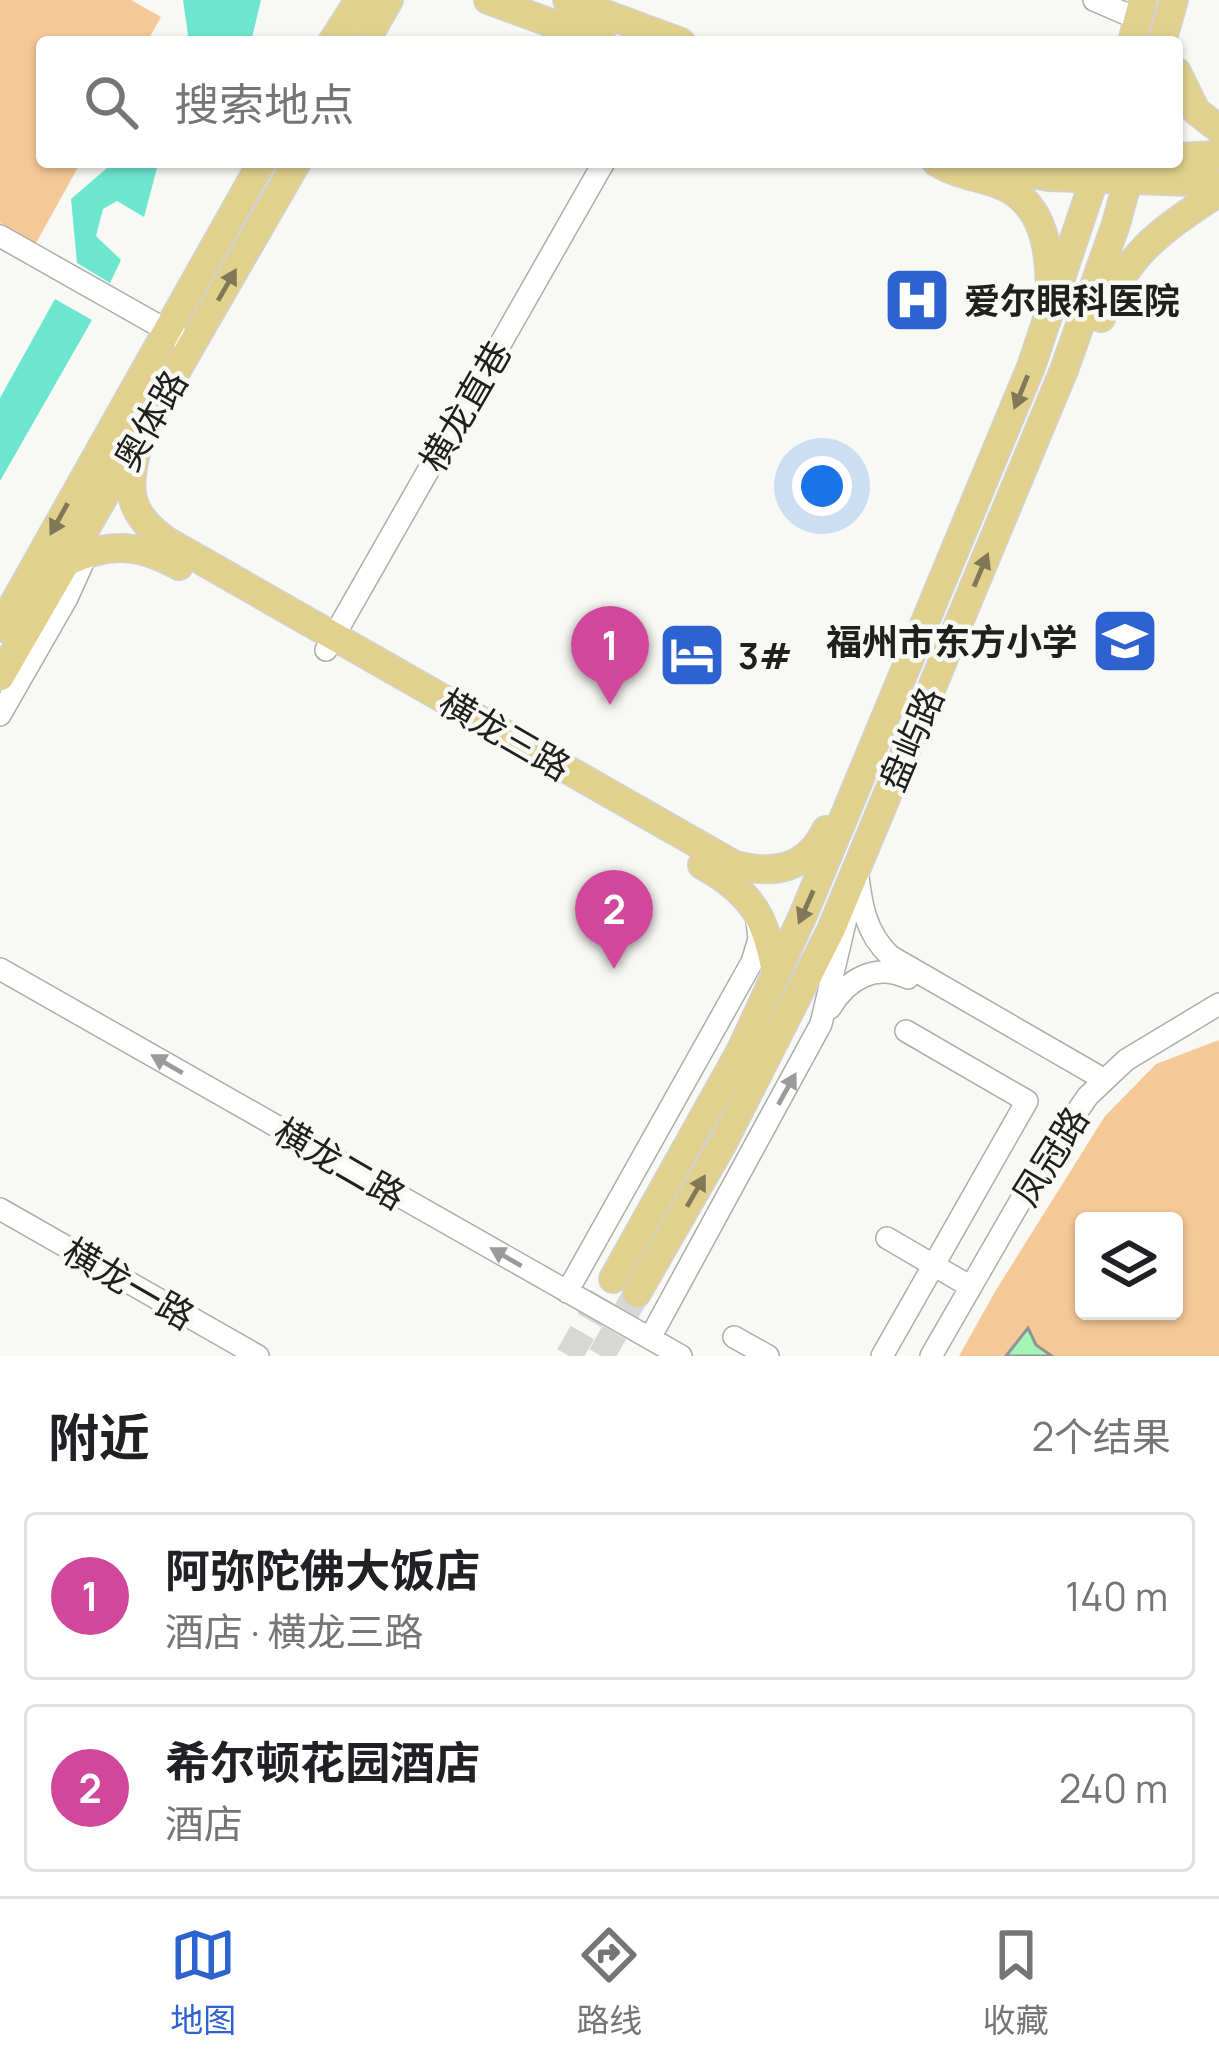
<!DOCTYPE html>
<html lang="zh">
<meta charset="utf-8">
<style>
:root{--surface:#fff;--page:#f6f6f6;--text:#202124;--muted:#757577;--line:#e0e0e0;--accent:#2f62d1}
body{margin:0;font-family:Manrope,"Noto Sans SC",sans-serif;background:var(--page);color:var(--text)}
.controls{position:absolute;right:36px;bottom:36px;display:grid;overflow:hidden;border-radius:12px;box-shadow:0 3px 9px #0004}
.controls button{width:108px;height:108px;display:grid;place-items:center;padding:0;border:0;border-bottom:3px solid var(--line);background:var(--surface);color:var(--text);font:60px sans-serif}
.you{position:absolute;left:822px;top:486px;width:42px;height:42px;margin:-30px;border:9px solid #fff;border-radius:50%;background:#1a73e8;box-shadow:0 0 0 18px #1a73e833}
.badge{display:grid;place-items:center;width:78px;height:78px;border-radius:50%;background:var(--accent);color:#fff;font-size:39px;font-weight:700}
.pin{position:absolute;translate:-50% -99px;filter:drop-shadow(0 3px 6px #0008)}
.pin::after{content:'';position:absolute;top:63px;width:42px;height:36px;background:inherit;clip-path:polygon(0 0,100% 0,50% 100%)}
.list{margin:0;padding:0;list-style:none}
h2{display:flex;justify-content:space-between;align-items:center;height:156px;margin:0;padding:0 48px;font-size:51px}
h2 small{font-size:39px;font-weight:400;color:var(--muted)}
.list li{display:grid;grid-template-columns:78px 1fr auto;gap:36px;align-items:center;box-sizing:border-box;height:168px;margin:0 24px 24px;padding:0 24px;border:3px solid var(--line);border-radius:12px}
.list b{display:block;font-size:45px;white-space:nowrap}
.list p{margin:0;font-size:39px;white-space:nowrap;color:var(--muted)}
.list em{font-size:39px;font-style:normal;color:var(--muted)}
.icon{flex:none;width:66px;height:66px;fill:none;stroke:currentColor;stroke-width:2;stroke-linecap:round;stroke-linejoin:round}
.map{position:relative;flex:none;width:1219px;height:1356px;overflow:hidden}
.search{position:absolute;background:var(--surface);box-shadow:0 3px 9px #0004;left:36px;right:36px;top:36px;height:132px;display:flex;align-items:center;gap:30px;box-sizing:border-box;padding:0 42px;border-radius:12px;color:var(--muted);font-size:45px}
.sheet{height:540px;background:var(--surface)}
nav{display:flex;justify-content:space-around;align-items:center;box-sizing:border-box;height:168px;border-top:3px solid var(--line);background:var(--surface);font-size:33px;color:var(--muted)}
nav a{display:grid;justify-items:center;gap:6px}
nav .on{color:var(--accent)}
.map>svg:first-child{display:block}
.green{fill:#f5c898;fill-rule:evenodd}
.water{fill:#6de6d0}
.building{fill:#a4f5b8;stroke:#919592;stroke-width:3}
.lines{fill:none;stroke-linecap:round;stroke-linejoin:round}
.major-tunnel{stroke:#d7d8d5;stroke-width:27;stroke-dasharray:27 14;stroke-linecap:butt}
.minor-casing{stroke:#acaea9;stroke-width:24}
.major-casing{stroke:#d2d2d2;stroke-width:30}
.minor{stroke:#fff;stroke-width:21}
.major{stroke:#e1d18d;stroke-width:27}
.oneway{fill:#807856}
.oneway2{fill:#9a9b9a}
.labels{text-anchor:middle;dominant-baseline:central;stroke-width:9;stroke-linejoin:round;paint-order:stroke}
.poi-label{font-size:36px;font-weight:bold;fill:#1f201e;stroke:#f8f9f5;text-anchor:start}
.street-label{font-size:36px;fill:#1f201e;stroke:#f8f9f5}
</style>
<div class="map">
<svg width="1219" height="1356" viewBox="0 0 1219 1356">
<rect width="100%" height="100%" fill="#f8f9f5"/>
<!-- green -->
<path class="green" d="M 0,0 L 131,0 L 161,17 L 147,42 L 42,42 L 42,162 L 81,162 L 36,243 L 0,223 Z
M 1219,1040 L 1219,1356 L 959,1356 L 996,1290 L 1105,1116 L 1156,1064 ZM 1084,1221 L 1174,1221 L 1174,1311 L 1084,1311 Z"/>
<!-- water -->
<path class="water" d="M 183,0 L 261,0 L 251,42 L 189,42 Z
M 114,162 L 162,162 L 157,168 L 144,217 L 117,201 L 103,209 L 96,236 L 121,260 L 110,283 L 77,263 L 71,199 Z
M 55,299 L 92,320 L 0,481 L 0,398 Z"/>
<!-- building -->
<path class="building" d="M 1028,1328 L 1036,1345 L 1052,1356 L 1006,1356 Z"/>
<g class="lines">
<!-- major-tunnel -->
<path class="major-tunnel" d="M 569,1356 L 613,1279
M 601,1356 L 637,1293"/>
<defs>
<path id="minor" d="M 1094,0 L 1138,19
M 0,236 L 177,336
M 326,650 L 604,162
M 0,715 L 67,598 L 90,547
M 857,869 C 861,902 864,931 890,956 L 1103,1079
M 0,969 L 681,1356
M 830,1008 C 848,978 876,963 908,978
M 0,1209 L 258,1356
M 887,1238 L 971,1287
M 567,1292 L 752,962 L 759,939 L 757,921
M 734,1337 L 768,1356
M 650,1338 L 821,1024 L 848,910
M 882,1356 L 1027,1101 L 906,1031
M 931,1356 L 1048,1153 L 1088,1096 L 1126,1060 L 1219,1004"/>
<path id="major" d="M 488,0 L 603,42
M 567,0 L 681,42
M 332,42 L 359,0
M 365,42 L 389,0
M 1132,42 L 1143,0
M 1162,42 L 1174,0
M 1177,72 L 1196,111 L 1219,129
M 1177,157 L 1219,155
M 936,162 C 957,175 976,176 998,184 C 1046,202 1050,253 1050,296
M 961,162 L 1049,177 L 1219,183
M 1101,318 C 1129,250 1161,231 1219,192
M 140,436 C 128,484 122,510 167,541 L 733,864 C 773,876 807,869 826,830
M 65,563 C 108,542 137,543 179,566
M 0,628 L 262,162
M 0,677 L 297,162
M 702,865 C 753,893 767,919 776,976
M 613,1279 L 741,1050 L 804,913 L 1031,367 L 1100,162
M 637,1293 L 723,1143 L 831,930 L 1064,370 L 1116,224 L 1133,162"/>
</defs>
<!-- minor casing -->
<use href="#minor" class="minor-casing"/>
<!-- major casing -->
<use href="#major" class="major-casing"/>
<!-- minor -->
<use href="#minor" class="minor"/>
<!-- major -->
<use href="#major" class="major"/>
</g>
<!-- one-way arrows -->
<defs><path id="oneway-solid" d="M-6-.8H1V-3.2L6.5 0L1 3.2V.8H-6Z" transform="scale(3)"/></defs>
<g class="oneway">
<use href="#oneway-solid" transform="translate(227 285) rotate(-60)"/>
<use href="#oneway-solid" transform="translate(1021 392) rotate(112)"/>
<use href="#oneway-solid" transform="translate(59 519) rotate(119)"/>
<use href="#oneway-solid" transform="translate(981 570) rotate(-67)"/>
<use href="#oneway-solid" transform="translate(806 907) rotate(114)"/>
<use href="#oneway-solid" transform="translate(696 1191) rotate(-60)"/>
</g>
<g class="oneway2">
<use href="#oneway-solid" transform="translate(167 1064) rotate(-150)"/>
<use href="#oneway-solid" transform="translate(787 1089) rotate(-61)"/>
<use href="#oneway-solid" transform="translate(506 1257) rotate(-150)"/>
</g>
<!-- icons -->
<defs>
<symbol id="hospital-square" viewBox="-11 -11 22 22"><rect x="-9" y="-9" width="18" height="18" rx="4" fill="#2f62d1" stroke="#f8f9f5"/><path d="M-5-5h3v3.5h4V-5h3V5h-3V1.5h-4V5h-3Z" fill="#fff"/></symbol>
<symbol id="school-square" viewBox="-11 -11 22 22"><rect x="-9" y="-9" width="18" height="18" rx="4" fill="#2f62d1" stroke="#f8f9f5"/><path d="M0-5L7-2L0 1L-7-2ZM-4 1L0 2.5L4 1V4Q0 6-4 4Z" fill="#fff"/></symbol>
<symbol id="hotel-square" viewBox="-11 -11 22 22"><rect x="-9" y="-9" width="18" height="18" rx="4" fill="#2f62d1" stroke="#f8f9f5"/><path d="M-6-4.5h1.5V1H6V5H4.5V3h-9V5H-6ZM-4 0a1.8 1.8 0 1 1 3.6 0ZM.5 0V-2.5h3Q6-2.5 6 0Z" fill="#fff"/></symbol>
</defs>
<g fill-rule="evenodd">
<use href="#hospital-square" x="879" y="262" width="76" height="76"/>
<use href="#school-square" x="1087" y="603" width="76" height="76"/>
<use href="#hotel-square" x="654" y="617" width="76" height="76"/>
</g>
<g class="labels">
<!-- poi labels -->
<g class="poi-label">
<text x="964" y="300">爱尔眼科医院</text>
<text x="1078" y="641" text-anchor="end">福州市东方小学</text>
<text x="738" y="655">3#</text>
</g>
<!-- street labels -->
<g class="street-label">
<text transform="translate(465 406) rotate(-60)">横龙直巷</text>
<text transform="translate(150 420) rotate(-60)">奥体路</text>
<text transform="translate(505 734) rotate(30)">横龙三路</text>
<text transform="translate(911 739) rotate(-67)">盘屿路</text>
<text transform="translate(1050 1156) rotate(-58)">凤冠路</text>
<text transform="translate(340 1163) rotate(30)">横龙二路</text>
<text transform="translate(129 1283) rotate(30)">横龙一路</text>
</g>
</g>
</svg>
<div class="controls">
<button><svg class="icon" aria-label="layers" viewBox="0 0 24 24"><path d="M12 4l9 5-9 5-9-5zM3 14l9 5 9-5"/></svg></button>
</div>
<div class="you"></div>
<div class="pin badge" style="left:610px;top:705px;background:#d1479c">1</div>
<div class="pin badge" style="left:614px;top:969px;background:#d1479c">2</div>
<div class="search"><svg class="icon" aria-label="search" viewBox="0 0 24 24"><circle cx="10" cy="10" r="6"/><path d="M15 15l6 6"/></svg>搜索地点</div>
</div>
<section class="sheet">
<h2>附近<small>2个结果</small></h2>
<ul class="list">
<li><span class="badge" style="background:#d1479c">1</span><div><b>阿弥陀佛大饭店</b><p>酒店 · 横龙三路</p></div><em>140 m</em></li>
<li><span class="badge" style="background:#d1479c">2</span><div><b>希尔顿花园酒店</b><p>酒店</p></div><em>240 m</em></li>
</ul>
</section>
<nav>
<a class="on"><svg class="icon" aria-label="map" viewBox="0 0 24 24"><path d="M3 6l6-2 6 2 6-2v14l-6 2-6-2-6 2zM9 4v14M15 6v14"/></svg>地图</a>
<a><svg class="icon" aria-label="directions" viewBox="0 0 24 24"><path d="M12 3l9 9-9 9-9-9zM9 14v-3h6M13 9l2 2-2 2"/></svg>路线</a>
<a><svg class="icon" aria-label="saved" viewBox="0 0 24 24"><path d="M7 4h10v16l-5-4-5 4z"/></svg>收藏</a>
</nav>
